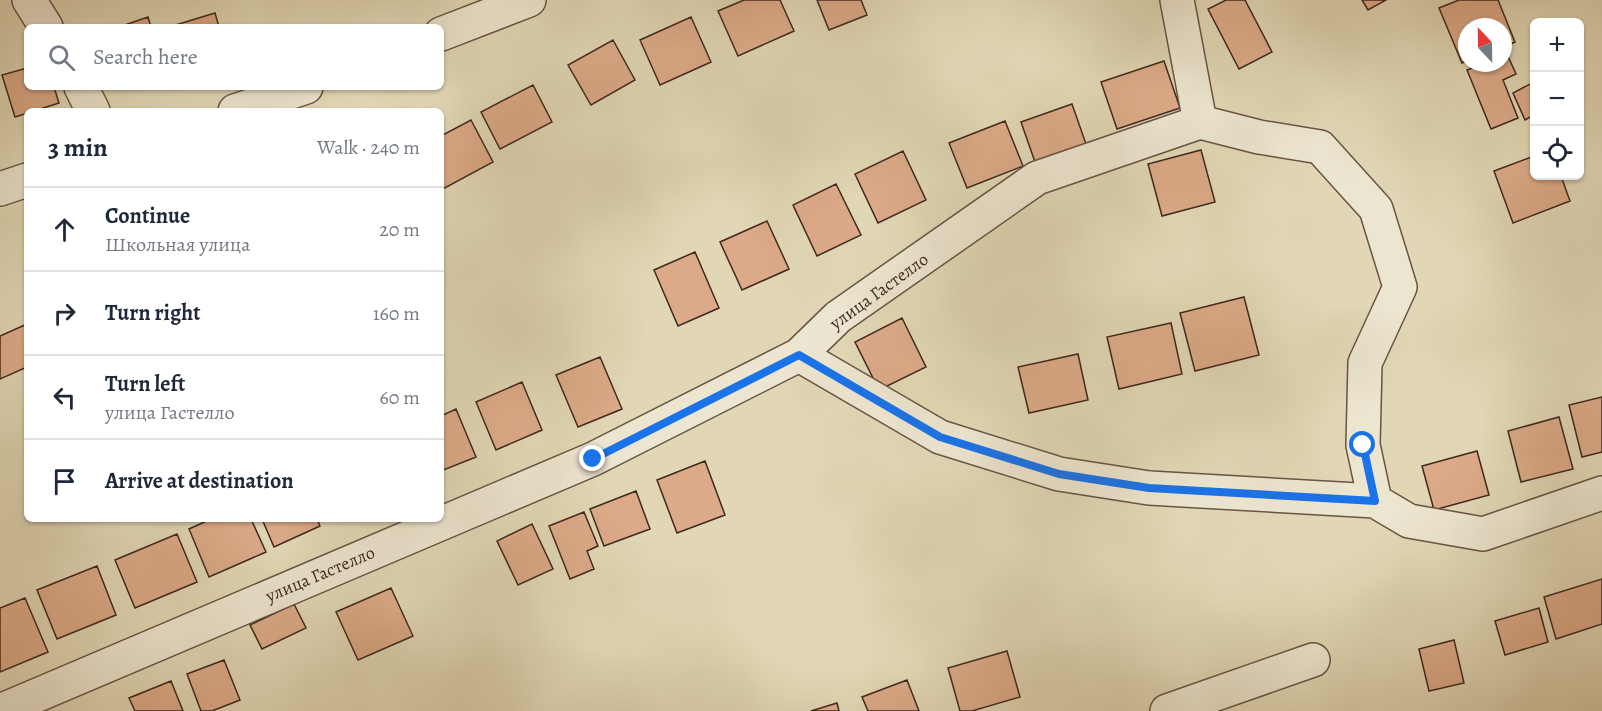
<!DOCTYPE html>
<meta charset="utf-8">
<style>
:root{--surface:#fff;--page:#f6f6f7;--text:#1f2937;--muted:#747a83;--line:#e0e1e3}
body{margin:0;font-family:Alegreya,serif;background:var(--page);color:var(--text)}
.controls{position:absolute;right:18px;top:18px;display:grid;overflow:hidden;border-radius:9px;box-shadow:0 2px 4px #0004}
.controls button{width:54px;height:54px;display:grid;place-items:center;padding:0;border:0;border-bottom:2px solid var(--line);background:var(--surface);color:var(--text);font:30px sans-serif}
.compass{position:absolute;left:1458px;top:18px;width:54px;height:54px;border-radius:50%;background:var(--surface);box-shadow:0 2px 4px #0004;rotate:338deg}
.stop{position:absolute;width:18px;height:18px;margin:-14px;border:4px solid #1a73e8;border-radius:50%;background:#fff}
.stop.end{background:#1a73e8;border-color:#fff;box-shadow:0 2px 6px #0008}
.list{margin:0;padding:0;list-style:none}
h2{display:flex;justify-content:space-between;align-items:center;height:78px;margin:0;padding:0 24px;font-size:26px}
h2 small{font-size:20px;font-weight:400;color:var(--muted)}
.list li{display:grid;grid-template-columns:39px 1fr auto;gap:18px;align-items:center;box-sizing:border-box;height:84px;padding:0 24px;border-top:2px solid var(--line)}
.list b{display:block;font-size:22px;white-space:nowrap}
.list p{margin:0;font-size:20px;white-space:nowrap;color:var(--muted)}
.list em{font-size:20px;font-style:normal;color:var(--muted)}
.icon{flex:none;width:33px;height:33px;fill:none;stroke:currentColor;stroke-width:2;stroke-linecap:round;stroke-linejoin:round}
.map{position:relative;flex:none;width:1602px;height:711px;overflow:hidden}
.search{position:absolute;background:var(--surface);box-shadow:0 2px 4px #0004;left:24px;top:24px;width:420px;height:66px;display:flex;align-items:center;gap:15px;box-sizing:border-box;padding:0 21px;border-radius:9px;color:var(--muted);font-size:22px}
.panel{position:absolute;background:var(--surface);box-shadow:0 2px 4px #0004;left:24px;top:108px;width:420px;height:414px;border-radius:9px}
.map>svg:first-child{display:block}
.building{fill:#dcaa88;stroke:#3f281f;stroke-width:1.5}
.lines{fill:none;stroke-linecap:round;stroke-linejoin:round}
.minor-casing{stroke:#685444;stroke-width:36}
.minor{stroke:#ece5cf;stroke-width:33}
.route{stroke:#1a73e8;stroke-width:8}
.labels{text-anchor:middle;dominant-baseline:central;stroke-width:6;stroke-linejoin:round;paint-order:stroke}
.street-label{font-size:18px;fill:#3f281f;stroke:#ece5cf}
</style>
<div class="map">
<svg width="1602" height="711" viewBox="0 0 1602 711">
<rect width="100%" height="100%" fill="#e1d7b5"/>
<filter id="stains"><feTurbulence type="fractalNoise" baseFrequency=".00333" numOctaves="4"/><feColorMatrix values="0 0 0 0 .2 0 0 0 0 .09 0 0 0 0 .02 0 0 0 .5 -.17"/></filter>
<radialGradient id="worn" r=".72"><stop offset=".6" stop-color="#630" stop-opacity="0"/><stop offset="1" stop-color="#630" stop-opacity=".3"/></radialGradient>
<!-- building -->
<path class="building" d="M 744,0 L 780,0 L 794,31 L 738,56 L 718,11 Z
M 817,0 L 861,0 L 867,15 L 829,30 Z
M 1226,0 L 1245,0 L 1272,52 L 1239,69 L 1208,9 Z
M 1362,0 L 1386,0 L 1368,10 Z
M 1459,0 L 1498,0 L 1515,42 L 1503,47 L 1503,27 L 1467,27 L 1467,61 L 1462,63 L 1439,8 Z
M 215,13 L 219,27 L 169,27 Z
M 148,17 L 151,27 L 119,27 Z
M 691,17 L 711,62 L 660,85 L 640,40 Z
M 613,40 L 635,80 L 591,105 L 568,65 Z
M 1507,54 L 1516,74 L 1503,80 L 1518,118 L 1491,129 L 1467,70 L 1485,63 L 1503,63 L 1503,56 Z
M 1164,61 L 1180,108 L 1117,129 L 1101,82 Z
M 27,68 L 27,87 L 54,87 L 59,103 L 15,117 L 2,75 Z
M 1534,82 L 1534,115 L 1525,120 L 1513,93 Z
M 533,85 L 552,122 L 500,149 L 481,112 Z
M 1072,104 L 1086,144 L 1035,162 L 1021,122 Z
M 471,120 L 493,162 L 441,190 L 441,136 Z
M 1005,121 L 1023,166 L 967,188 L 949,143 Z
M 1201,150 L 1215,202 L 1162,216 L 1148,164 Z
M 903,151 L 926,200 L 878,223 L 855,174 Z
M 1534,156 L 1534,176 L 1561,176 L 1570,201 L 1513,223 L 1494,171 Z
M 836,184 L 861,235 L 817,256 L 793,205 Z
M 767,221 L 789,269 L 742,290 L 720,242 Z
M 695,252 L 719,308 L 678,326 L 654,270 Z
M 1244,297 L 1259,355 L 1195,371 L 1180,313 Z
M 902,318 L 926,367 L 879,390 L 855,342 Z
M 1171,323 L 1182,374 L 1119,389 L 1107,337 Z
M 27,324 L 27,367 L 0,379 L 0,336 Z
M 1078,354 L 1088,400 L 1029,413 L 1018,367 Z
M 600,357 L 622,409 L 578,427 L 556,375 Z
M 522,382 L 542,430 L 496,450 L 476,402 Z
M 1602,397 L 1602,452 L 1582,457 L 1569,405 Z
M 456,409 L 476,457 L 441,471 L 441,416 Z
M 1559,417 L 1573,469 L 1521,482 L 1508,431 Z
M 1477,451 L 1489,495 L 1434,510 L 1422,466 Z
M 705,461 L 725,515 L 677,533 L 657,480 Z
M 636,491 L 650,529 L 604,546 L 590,509 Z
M 584,512 L 598,546 L 587,551 L 594,569 L 570,579 L 549,526 Z
M 211,519 L 251,519 L 266,552 L 209,577 L 189,529 Z
M 262,519 L 317,519 L 320,526 L 274,547 Z
M 532,524 L 553,569 L 518,585 L 497,541 Z
M 177,534 L 197,582 L 135,608 L 115,560 Z
M 97,566 L 116,615 L 57,639 L 37,590 Z
M 1602,579 L 1602,624 L 1556,639 L 1544,597 Z
M 391,588 L 413,636 L 358,660 L 336,612 Z
M 25,598 L 48,652 L 0,672 L 0,608 Z
M 294,604 L 306,628 L 262,649 L 250,625 Z
M 1539,608 L 1548,642 L 1505,655 L 1495,621 Z
M 1454,640 L 1464,683 L 1429,691 L 1419,649 Z
M 1007,651 L 1020,697 L 972,711 L 960,711 L 948,668 Z
M 224,660 L 240,700 L 212,711 L 201,711 L 187,674 Z
M 907,680 L 919,711 L 868,711 L 862,697 Z
M 171,681 L 183,711 L 135,711 L 129,698 Z
M 837,703 L 839,711 L 811,711 Z"/>
<g class="lines">
<defs>
<path id="minor" d="M 29,0 L 46,27
M 1177,0 L 1200,122 L 1259,137 L 1320,147 L 1376,209 L 1400,287 L 1365,363 L 1363,445 L 1375,501
M 441,34 L 529,0
M 81,87 L 93,111
M 235,111 L 306,87
M 0,189 L 27,180
M 799,355 L 940,437 L 1059,474 L 1149,488 L 1375,501 L 1409,521 L 1483,534 L 1602,493
M 0,711 L 593,459 L 799,355 L 838,317 L 1037,178 L 1200,122
M 1167,711 L 1313,660"/>
</defs>
<!-- minor casing -->
<use href="#minor" class="minor-casing"/>
<!-- minor -->
<use href="#minor" class="minor"/>
</g>
<g class="lines">
<!-- route -->
<path class="route" d="M 593,459 L 799,355 L 940,437 L 1059,474 L 1149,488 L 1375,501 L 1363,445"/>
</g>
<g class="labels">
<!-- street labels -->
<g class="street-label">
<text transform="translate(879 291) rotate(-36)">улица Гастелло</text>
<text transform="translate(320 574) rotate(-23)">улица Гастелло</text>
</g>
</g>
<rect width="100%" height="100%" filter="url(#stains)"/>
<rect width="100%" height="100%" fill="url(#worn)"/>
</svg>
<div class="controls">
<button>+</button>
<button>−</button>
<button><svg class="icon" aria-label="locate" viewBox="0 0 24 24"><circle cx="12" cy="12" r="6"/><path d="M12 2v4M12 18v4M2 12h4M18 12h4"/></svg></button>
</div>
<svg class="compass" viewBox="-18 -18 36 36"><path d="M0-13l5 13h-10z" fill="#e53935"/><path d="M0 13l5-13h-10z" fill="#747a83"/></svg>
<div class="stop" style="left:1363px;top:445px"></div>
<div class="stop end" style="left:593px;top:459px"></div>
<div class="search"><svg class="icon" aria-label="search" viewBox="0 0 24 24"><circle cx="10" cy="10" r="6"/><path d="M15 15l6 6"/></svg>Search here</div>
<section class="panel">
<h2>3 min<small>Walk · 240 m</small></h2>
<ul class="list">
<li><svg class="icon" aria-label="ahead" viewBox="0 0 24 24"><path d="M12 20V5M6 11l6-6 6 6"/></svg><div><b>Continue</b><p>Школьная улица</p></div><em>20 m</em></li>
<li><svg class="icon" aria-label="right" viewBox="0 0 24 24"><path d="M7 20v-9h11M14 6l5 5-5 5"/></svg><div><b>Turn right</b></div><em>160 m</em></li>
<li><svg class="icon" aria-label="left" viewBox="0 0 24 24"><path d="M17 20v-9H6M10 6l-5 5 5 5"/></svg><div><b>Turn left</b><p>улица Гастелло</p></div><em>60 m</em></li>
<li><svg class="icon" aria-label="arrive" viewBox="0 0 24 24"><path d="M6 21V4h12l-3 4 3 4H6"/></svg><div><b>Arrive at destination</b></div></li>
</ul>
</section>
</div>
